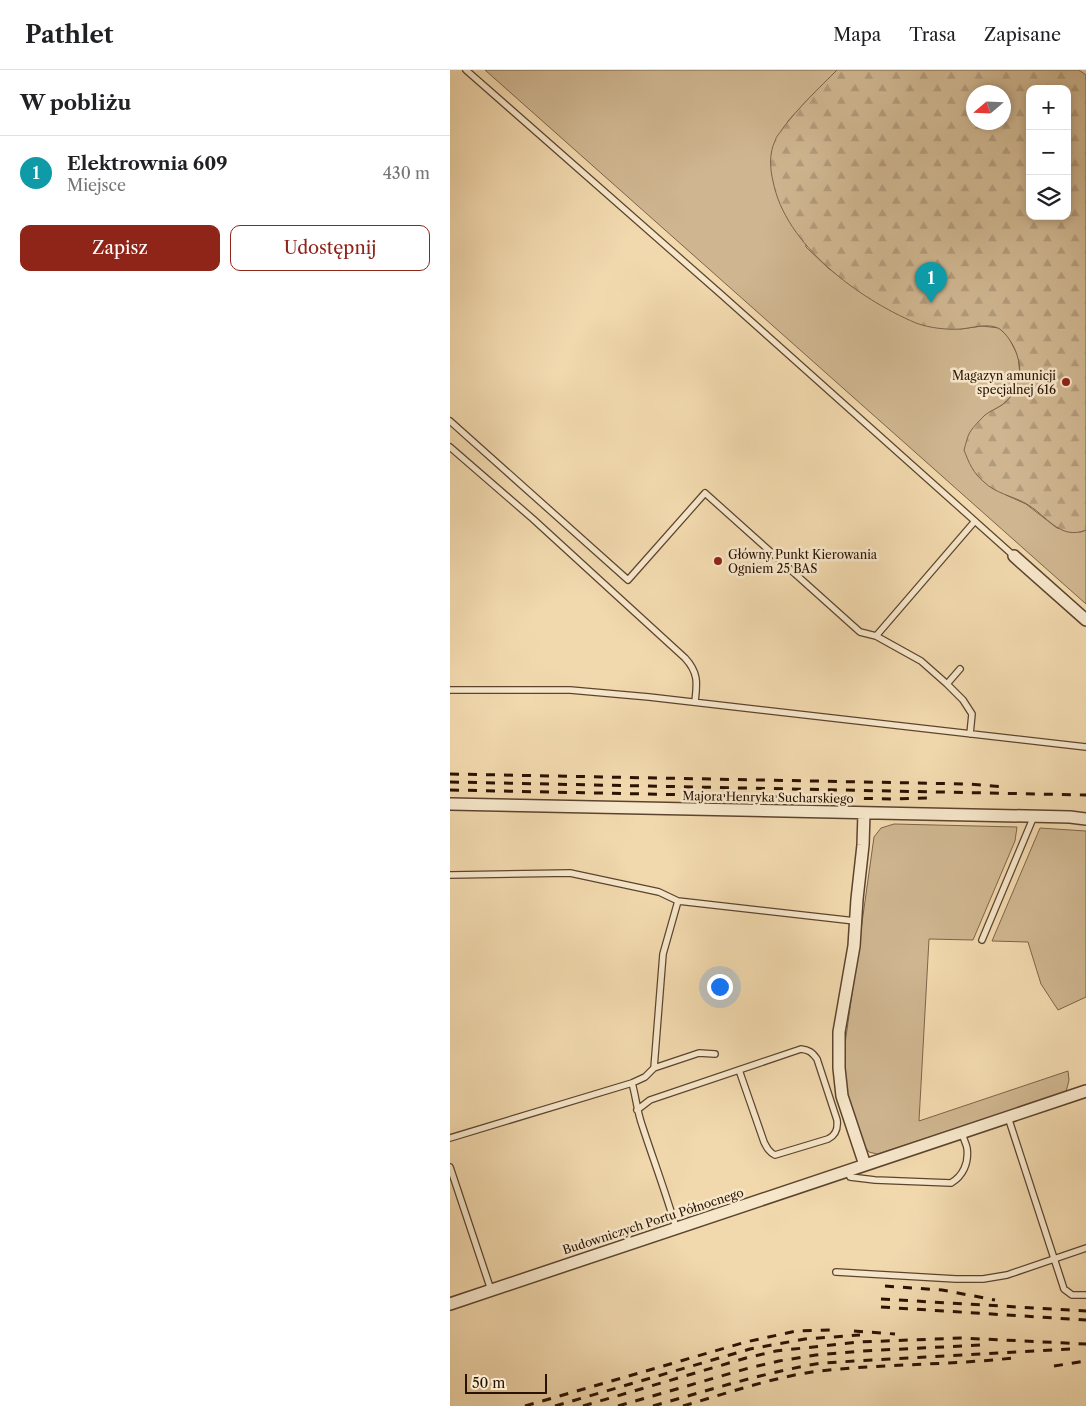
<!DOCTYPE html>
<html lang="pl">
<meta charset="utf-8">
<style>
:root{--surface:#fff;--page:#f6f6f6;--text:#202124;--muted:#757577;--line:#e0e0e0;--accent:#8f2418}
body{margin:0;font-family:"Libre Caslon Text",serif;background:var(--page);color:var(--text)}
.controls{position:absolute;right:15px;top:15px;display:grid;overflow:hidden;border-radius:10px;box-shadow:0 2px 8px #0003}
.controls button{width:45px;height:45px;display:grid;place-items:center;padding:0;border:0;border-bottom:1px solid var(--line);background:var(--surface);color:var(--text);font:25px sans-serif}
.compass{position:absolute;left:516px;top:15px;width:45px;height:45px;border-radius:50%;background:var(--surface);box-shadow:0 2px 8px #0003;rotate:251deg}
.scale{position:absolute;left:15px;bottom:12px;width:82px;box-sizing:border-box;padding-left:5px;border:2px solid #2a1202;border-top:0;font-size:14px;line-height:18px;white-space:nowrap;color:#2a1202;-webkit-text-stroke:4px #f6e6ca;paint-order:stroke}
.you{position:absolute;left:269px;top:916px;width:18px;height:18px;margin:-12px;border:4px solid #fff;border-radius:50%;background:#1a73e8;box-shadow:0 0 0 8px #1a73e833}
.badge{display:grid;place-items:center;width:32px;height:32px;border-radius:50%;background:var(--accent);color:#fff;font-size:16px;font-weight:700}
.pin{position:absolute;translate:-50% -41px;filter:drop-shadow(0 1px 2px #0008)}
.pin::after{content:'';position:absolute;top:26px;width:18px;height:15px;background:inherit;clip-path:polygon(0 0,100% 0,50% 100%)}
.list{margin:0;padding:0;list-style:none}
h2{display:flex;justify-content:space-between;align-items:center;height:65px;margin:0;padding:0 20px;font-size:21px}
h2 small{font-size:16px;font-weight:400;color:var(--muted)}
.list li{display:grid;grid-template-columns:32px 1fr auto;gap:15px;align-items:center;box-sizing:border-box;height:75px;padding:0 20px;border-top:1px solid var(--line)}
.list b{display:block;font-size:19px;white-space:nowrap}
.list p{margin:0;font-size:16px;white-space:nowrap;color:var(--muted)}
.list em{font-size:16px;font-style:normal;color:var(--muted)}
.actions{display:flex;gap:10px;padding:15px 20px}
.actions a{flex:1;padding:11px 0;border:1px solid var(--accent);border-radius:10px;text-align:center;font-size:18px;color:var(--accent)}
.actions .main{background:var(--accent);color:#fff}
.icon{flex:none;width:28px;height:28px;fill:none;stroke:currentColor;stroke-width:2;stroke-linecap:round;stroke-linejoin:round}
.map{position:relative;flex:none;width:636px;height:1336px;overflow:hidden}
header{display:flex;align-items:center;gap:30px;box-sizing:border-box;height:70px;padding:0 25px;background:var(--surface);border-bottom:1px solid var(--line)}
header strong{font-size:24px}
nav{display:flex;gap:28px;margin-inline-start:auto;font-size:18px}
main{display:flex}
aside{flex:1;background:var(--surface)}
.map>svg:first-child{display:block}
.green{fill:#cfb690;stroke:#7c6449}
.forest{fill:url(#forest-firs);stroke:#7c6449;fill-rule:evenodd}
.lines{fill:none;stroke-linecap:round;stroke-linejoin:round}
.lane-casing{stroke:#5c442d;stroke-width:8}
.street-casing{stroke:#5c442d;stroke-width:14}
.lane{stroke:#f6e6ca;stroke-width:5.5}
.street{stroke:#f6e6ca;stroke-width:11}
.rail{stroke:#2a1202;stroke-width:3;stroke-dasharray:9 9;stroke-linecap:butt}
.poi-dot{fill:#8f2418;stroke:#f6e6ca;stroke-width:2}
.labels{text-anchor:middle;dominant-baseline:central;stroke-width:5;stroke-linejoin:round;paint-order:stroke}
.poi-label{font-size:12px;fill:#2a1202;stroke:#f6e6ca;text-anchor:end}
.street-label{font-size:12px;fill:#2a1202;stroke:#f6e6ca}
</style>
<header>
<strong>Pathlet</strong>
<nav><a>Mapa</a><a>Trasa</a><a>Zapisane</a></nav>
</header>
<main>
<aside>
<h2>W pobliżu<small></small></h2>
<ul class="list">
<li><span class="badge" style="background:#0f9aa8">1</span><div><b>Elektrownia 609</b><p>Miejsce</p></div><em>430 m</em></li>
</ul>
<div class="actions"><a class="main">Zapisz</a><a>Udostępnij</a></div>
</aside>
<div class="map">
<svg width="636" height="1336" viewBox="0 0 636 1336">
<defs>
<pattern id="forest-firs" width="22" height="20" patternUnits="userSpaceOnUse" patternTransform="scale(1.25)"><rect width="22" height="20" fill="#cfb690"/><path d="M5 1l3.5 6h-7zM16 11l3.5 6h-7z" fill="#b29b7b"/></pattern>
</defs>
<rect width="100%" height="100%" fill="#f1d8ad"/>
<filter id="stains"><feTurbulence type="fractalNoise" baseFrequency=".004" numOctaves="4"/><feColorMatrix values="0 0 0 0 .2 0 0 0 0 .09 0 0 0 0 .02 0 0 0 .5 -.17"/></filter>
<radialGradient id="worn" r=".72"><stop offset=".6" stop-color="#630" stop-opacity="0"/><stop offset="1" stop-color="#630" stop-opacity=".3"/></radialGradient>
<!-- green -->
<path class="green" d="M 35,0 L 387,0 L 363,24 L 338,51 L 356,177 L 378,198 L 408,220 L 510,259 L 532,256 L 549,258 L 559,268 L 568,286 L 570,305 L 564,324 L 552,335 L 537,344 L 556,425 L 576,434 L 607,458 L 631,462 L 636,460 L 636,534 Z
M 444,754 L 567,757 L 565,771 L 523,870 L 479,869 L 469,1051 L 618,1001 L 619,1010 L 616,1022 L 427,1084 L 419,1082 L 415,1077 L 395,1019 L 394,981 L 424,767 L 431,758 Z
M 590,758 L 636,761 L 636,927 L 608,940 L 591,914 L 578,872 L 542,871 Z"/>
<!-- forest -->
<path class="forest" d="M 387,0 L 629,0 L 636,5 L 636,460 C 609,471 596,444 575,433 C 562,426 545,423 534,412 C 523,403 519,393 514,380 C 516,374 517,367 520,362 C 524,356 530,350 535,345 C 540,341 546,339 552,335 C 567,324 574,304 567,285 C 565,277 556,262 548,258 C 537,253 522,258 511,259 C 497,260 479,258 466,253 C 409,229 335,175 323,111 C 320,99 319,83 325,71 C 326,66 331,62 333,58 C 349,37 369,18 387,0 ZM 580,19 L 617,19 L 617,146 L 580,146 ZM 524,22 L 554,22 L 554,52 L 524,52 Z"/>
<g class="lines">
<defs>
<path id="lane" d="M 16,0 L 273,226 L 564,486
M 0,351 L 178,510 L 255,423 L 410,562 L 426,566 L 471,591 L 497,614 L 513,630 L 522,644 L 520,664
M 0,377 L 83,449 L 235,588 C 249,603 247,614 245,632
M 426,566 L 525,451
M 497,614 L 510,599
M 0,620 L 120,620 L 199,627 L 636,677
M 0,805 L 120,803 L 209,822 L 228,831
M 532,870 L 584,746
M 204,998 L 249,983 L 265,984
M 182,1013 C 186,1027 187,1041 192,1055 C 203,1089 216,1123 226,1158
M 187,1040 L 200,1030 L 351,979 C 359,980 362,982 367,989 L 387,1050 C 388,1059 386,1065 378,1069 L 325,1085 C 319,1082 317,1078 314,1072 L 289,1000
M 558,1047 L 614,1219 L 622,1225 L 636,1225
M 0,1068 L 182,1013 L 195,1007 L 204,998 L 213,884 L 228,831 L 405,851
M 0,1097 L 41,1220
M 398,1101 L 400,1107 L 425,1110 L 501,1113 C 513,1106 519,1093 517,1078 C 516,1073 513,1068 512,1063
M 386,1202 L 506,1209 L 533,1209 L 557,1205 L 636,1178"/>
<path id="street" d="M 564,486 L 636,550
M 0,734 L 620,747 L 636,749
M 414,743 L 413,775 L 407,829 L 404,876 L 389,962 L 389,998 L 392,1026 L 415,1095
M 0,1234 L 636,1021"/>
</defs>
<!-- lane casing -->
<use href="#lane" class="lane-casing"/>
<!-- street casing -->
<use href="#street" class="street-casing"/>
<!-- lane -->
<use href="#lane" class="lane"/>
<!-- street -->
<use href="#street" class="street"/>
<!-- rail -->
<path class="rail" d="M 0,704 L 518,714 L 556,717
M 0,712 L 636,725
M 0,720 L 442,729 L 477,728
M 435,1216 L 492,1220 L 545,1230
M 431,1229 L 636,1241
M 431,1237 L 636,1250
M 404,1261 L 445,1264
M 604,1296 L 636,1291
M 75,1336 L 296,1272 L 346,1261 L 382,1260
M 105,1336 L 300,1279 L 355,1269 L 410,1265
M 133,1336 L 296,1288 L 326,1281 L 409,1272 L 511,1268 L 636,1274
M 168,1336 L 299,1298 L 329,1291 L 366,1285 L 412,1281 L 532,1275
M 203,1336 C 259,1320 313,1303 371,1293 L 620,1279
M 233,1336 C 278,1323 323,1307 369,1301 C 434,1294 499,1295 563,1288"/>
</g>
<!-- markers -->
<g class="poi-dot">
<circle cx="616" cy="312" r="5"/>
<circle cx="268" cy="491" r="5"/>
</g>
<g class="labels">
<!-- poi labels -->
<g class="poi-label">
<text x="606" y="305">Magazyn amunicji<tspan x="606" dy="14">specjalnej 616</tspan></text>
<text x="278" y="484" text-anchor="start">Główny Punkt Kierowania<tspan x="278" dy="14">Ogniem 25 BAS</tspan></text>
</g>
<!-- street labels -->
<g class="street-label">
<text transform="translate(318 727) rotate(1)">Majora Henryka Sucharskiego</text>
<text transform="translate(203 1151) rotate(-18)">Budowniczych Portu Północnego</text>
</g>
</g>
<rect width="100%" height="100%" filter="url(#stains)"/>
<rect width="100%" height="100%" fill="url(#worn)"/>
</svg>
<div class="controls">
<button>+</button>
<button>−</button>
<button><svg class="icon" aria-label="layers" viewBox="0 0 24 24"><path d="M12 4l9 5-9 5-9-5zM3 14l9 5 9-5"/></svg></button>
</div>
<svg class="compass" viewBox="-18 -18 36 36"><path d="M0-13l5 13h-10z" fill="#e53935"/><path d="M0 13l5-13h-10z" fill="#757577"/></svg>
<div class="scale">50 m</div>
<div class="you"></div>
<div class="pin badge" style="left:481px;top:233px;background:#0f9aa8">1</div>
</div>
</main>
